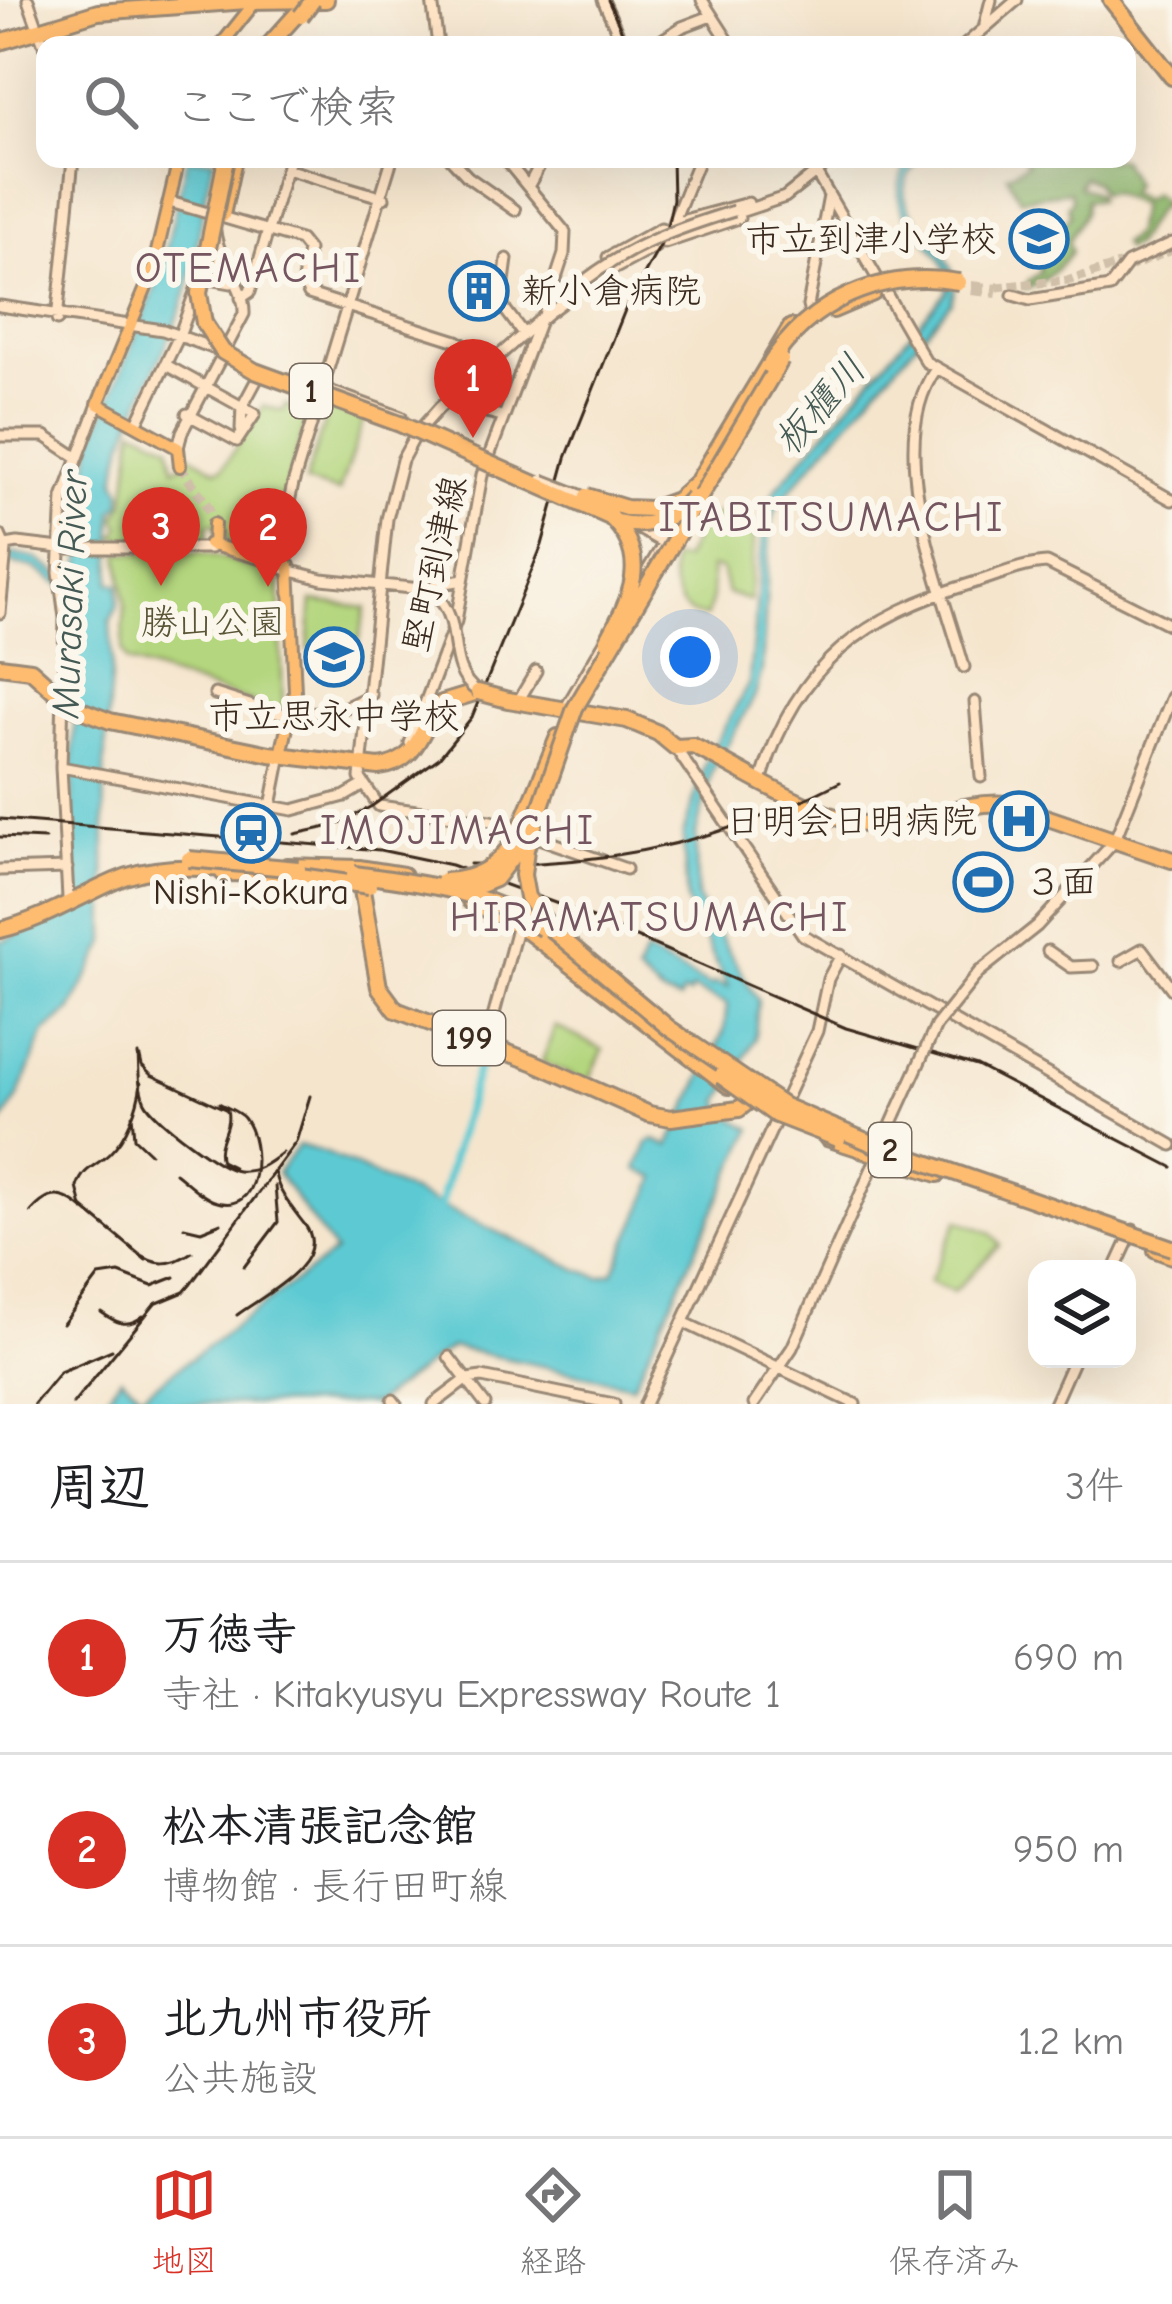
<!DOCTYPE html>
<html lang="ja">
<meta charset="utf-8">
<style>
:root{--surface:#fff;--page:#f6f6f6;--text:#202124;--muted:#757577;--line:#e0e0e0;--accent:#d93025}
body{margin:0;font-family:"Comic Neue","Klee One",sans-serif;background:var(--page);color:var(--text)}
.controls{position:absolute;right:36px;bottom:36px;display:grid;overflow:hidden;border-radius:24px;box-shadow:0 12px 48px #0002}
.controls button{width:108px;height:108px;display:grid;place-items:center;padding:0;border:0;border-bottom:3px solid var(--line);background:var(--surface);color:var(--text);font:60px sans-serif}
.you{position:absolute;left:690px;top:657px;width:42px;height:42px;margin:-30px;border:9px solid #fff;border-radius:50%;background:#1a73e8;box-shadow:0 0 0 18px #1a73e833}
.badge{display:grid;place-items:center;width:78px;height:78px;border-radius:50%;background:var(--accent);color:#fff;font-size:39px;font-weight:700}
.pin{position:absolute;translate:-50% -99px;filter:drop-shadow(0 3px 6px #0008)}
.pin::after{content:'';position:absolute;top:63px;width:42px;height:36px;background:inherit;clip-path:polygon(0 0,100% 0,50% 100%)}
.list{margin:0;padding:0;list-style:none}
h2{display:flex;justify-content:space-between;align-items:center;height:156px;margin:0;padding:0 48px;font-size:51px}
h2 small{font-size:39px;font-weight:400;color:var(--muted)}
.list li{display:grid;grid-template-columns:78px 1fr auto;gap:36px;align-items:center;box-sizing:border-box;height:192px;padding:0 48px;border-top:3px solid var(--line)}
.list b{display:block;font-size:45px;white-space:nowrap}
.list p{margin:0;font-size:39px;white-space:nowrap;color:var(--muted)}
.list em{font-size:39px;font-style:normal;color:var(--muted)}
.icon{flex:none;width:66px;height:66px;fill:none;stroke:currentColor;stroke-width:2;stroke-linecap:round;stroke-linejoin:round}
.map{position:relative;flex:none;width:1172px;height:1404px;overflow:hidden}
.search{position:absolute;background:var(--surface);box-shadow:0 12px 48px #0002;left:36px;right:36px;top:36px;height:132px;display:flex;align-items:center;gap:30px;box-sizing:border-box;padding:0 42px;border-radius:24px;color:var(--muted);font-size:45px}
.sheet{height:732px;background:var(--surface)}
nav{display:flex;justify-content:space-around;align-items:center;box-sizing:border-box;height:168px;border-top:3px solid var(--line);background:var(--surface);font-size:33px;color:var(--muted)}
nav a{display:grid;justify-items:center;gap:6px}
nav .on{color:var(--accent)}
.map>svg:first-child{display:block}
.green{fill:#b4d67e;stroke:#78804e;stroke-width:3}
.forest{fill:#8fb76d;stroke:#657046;stroke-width:3}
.water{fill:#5dcad3;stroke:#4c7a78;stroke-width:3}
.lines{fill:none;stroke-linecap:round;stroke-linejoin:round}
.river{stroke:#5dcad3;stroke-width:8}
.secondary-tunnel{stroke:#d0c0aa;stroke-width:9;stroke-dasharray:9 4.5;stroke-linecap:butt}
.primary-tunnel{stroke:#d0c0aa;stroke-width:10;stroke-dasharray:10 5;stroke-linecap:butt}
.highway-tunnel{stroke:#d0c0aa;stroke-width:14;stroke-dasharray:14 7;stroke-linecap:butt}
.secondary-casing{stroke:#988876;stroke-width:15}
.primary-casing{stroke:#988876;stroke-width:16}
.highway-casing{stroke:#988876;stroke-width:20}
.secondary{stroke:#ffe4c6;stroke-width:9}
.primary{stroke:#febc70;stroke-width:10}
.highway{stroke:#febc70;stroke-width:14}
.rail{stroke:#3b2a1e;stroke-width:3}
.secondary-bridge-casing{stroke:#988876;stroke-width:15;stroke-linecap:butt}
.highway-bridge-casing{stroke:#988876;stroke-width:20;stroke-linecap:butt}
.secondary-bridge{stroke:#ffe4c6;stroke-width:9}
.highway-bridge{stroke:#febc70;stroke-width:14}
.labels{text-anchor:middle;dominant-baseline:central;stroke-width:12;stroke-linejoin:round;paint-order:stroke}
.shield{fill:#fbf7ec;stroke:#75685c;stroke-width:3}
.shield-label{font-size:33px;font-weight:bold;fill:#3b2a1e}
.poi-label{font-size:36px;fill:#3b2a1e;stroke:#fbf7ec;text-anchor:end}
.street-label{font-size:36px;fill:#3b2a1e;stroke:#fbf7ec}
.park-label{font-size:36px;fill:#595536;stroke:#fbf7ec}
.water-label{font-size:39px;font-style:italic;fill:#455a54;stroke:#fbf7ec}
.quarter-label{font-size:42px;letter-spacing:3px;fill:#755660;stroke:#fbf7ec}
</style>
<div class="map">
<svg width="1172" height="1404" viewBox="0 0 1172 1404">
<rect width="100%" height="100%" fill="#fbf7ec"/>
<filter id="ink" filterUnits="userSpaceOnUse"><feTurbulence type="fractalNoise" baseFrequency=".00833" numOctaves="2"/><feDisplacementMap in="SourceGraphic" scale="24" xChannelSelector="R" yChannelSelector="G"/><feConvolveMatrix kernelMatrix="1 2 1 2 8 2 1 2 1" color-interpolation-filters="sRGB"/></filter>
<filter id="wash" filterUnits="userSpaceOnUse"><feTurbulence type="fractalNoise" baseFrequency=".004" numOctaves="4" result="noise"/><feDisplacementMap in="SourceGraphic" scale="48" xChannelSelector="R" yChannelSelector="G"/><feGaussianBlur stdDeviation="2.7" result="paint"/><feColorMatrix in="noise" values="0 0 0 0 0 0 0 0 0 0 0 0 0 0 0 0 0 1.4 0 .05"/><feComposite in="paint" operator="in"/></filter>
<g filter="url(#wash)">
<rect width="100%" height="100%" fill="#f5e5cd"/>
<!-- green -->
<path class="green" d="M 285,405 L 309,413 L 286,488 L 278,551 L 272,555 L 229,544 L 223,522 L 219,523 L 217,538 L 215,523 L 208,525 L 208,537 L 203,538 L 115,538 L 120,527 L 116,517 L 125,502 L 134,428 L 170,445 L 174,468 L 183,465 L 180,457 L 185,452 L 217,470 L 223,468 L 263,406 L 283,411 Z
M 333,408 L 364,419 L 339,492 L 305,482 L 328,411 Z
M 730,512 L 755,526 L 750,601 L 727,593 L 721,569 L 711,567 L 712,597 L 707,616 C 678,618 669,584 672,559 L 684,559 L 705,517 Z
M 200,552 L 279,573 L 283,707 L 273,709 L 127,662 L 122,652 L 125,605 L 119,553 Z
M 312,601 L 366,608 L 357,646 L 336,654 L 308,650 Z
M 555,1026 L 603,1050 L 588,1082 L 542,1062 Z
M 958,1220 L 991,1233 L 1000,1245 L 953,1292 L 929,1282 Z"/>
<!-- forest -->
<path class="forest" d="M 1024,159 L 1121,159 L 1134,184 L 1128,192 L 1144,200 L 1153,193 L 1171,210 L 1162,206 L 1157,209 L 1134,245 L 1125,250 L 1122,244 L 1133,235 L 1140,205 L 1110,192 L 1101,194 L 1095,182 L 1083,177 L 1079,186 L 1097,194 L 1098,200 L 1086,200 L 1085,212 L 1068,241 L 1071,252 C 1059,268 1043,284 1025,289 L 1029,280 L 1041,272 L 1039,264 L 1030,264 L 1033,259 L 1051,253 L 1051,242 L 1070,215 L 1068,205 L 1072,201 L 1070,191 L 1020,199 L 1007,175 L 1027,164 Z"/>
<!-- water -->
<path class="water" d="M 187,159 L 214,159 C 201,204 199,251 185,297 C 165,360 124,415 116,481 L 122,491 L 121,504 L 113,512 L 111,583 L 119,584 L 118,605 L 110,621 L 112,663 L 104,769 L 106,943 L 70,1011 L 45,1032 L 18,1097 L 0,1127 L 0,942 L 73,910 L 72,777 L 80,602 L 77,596 L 35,568 L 7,562 L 8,553 L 36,558 L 75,585 L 80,582 L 84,492 L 92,443 L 160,276 Z
M 909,159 L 921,159 C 864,216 974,239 951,302 L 785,496 L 775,511 L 770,530 L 762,670 L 755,696 L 712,771 L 696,833 L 697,898 L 758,1000 L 755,1039 L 720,1102 L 727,1115 L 752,1129 L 633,1385 L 451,1347 L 374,1404 L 101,1404 L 121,1377 L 142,1395 L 335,1252 L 277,1173 L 299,1145 L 326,1153 L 582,1271 L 600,1277 L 613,1273 L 656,1178 L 637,1169 L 648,1143 L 654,1140 L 669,1146 L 724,1031 L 727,1004 L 692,989 L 689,995 L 683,993 L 679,1000 L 662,995 L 637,973 L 645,953 L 711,986 L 714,983 L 728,987 L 687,902 L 683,835 L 706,761 L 749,683 L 766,506 L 777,488 L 947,291 C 955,235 870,229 909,159 Z"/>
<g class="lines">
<!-- river -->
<path class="river" d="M 456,1142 L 484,1048
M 440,1206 L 455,1147"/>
</g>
</g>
<g filter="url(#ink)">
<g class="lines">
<!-- secondary-tunnel -->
<path class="secondary-tunnel" d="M 1127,268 L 1172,250
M 997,287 L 1070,280 L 1132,261"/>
<!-- primary-tunnel -->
<path class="primary-tunnel" d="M 180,466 L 208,507 L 214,524"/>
<!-- highway-tunnel -->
<path class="highway-tunnel" d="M 971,288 L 997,291"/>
<defs>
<path id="secondary" d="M 28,0 L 45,48
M 432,0 L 438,45
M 603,0 L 623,45
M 702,0 L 731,45
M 985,24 L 991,0
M 654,45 L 682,27 L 711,16
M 965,45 L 1017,0
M 392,159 L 293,484 L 285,520 L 284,569 L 322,579 L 421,589 L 441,601
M 451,159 L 468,177 L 515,210
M 505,159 L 565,232 L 564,254 L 544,315
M 808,159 L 926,362 L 1172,500
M 286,169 L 384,198
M 529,185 L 543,159
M 170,202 L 300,240 L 308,250 L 303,281 L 309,294 L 457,341 L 474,351 L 489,367
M 734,214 L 785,197 L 833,159
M 673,223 L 748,203
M 673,223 L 699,159
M 665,243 L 739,218
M 211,248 L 216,263 L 229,279
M 608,257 L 661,228
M 507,259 L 501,304 L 522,332
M 610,271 L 655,247
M 1013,295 L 1030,300 L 1110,287 L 1128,263 L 1172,243
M 241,298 L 250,292 L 289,159
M 560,300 L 584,281
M 0,306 L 163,330 L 221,351
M 549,312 L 440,407 L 416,434 L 402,460 L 387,519 L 360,778 L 379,806 L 491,821 L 626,869
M 544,316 L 567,299
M 57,320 L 73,159
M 812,320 L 808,306 L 829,196
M 166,365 L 255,414 L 237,441 L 187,414
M 936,369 C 882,444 941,584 964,667
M 463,386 L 486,412 L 502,416
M 327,390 L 401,417
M 136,425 L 180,334 L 199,281 L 204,278 L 231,283
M 241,429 L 242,407 L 257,379
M 0,436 L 45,436 L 78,458
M 178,448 L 182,432 L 244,314 C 245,283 218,262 215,231
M 632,525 L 664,543
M 0,535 L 6,549 L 0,613
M 0,546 L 18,543 L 60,548 L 210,548
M 435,585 L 463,580
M 632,596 L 682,513
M 215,694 L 275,713 L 336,712 L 371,695
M 520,698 L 536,671
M 975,702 L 981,777
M 565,709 L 608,636
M 410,743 L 456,621 L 482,475 L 540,320
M 675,747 L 803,935 L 1172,1145
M 61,767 L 293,810 L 345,796 L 364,785
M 762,778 C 797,663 865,615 976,582 C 999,575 1023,564 1047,563 L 1172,626
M 271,806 L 281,755
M 0,870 L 67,868
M 68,898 L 61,767 L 65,618 L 59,572 L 63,498 L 98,404
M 1048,951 L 1071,967 L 1093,966
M 1121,961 L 1142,949 L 1172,989
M 979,972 L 1037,926 L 1114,842 L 1172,697
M 486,1044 L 517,928
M 1115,1269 L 1133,1230
M 683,1322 L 855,1404
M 449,1357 L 485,1404
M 393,1400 L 396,1404
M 434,1404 L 467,1379 L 482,1377 L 614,1404
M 645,1404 L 817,1031 L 828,979 L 841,955
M 754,1404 L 792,1348 L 896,1114
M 1054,1404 L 1074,1359"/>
<path id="primary" d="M 221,45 L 256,1
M 179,159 L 152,273 L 98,404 L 178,448 L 180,466
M 209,544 L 289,566 L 295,691 L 281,755
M 213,546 L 214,524"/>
<path id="highway" d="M 1111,0 L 1172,77
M 0,42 L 98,12 L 247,1 L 326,0
M 269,45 L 297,14
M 222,215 L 234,159
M 833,310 L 873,293
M 652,509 L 677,500 L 698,481 L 791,327
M 0,666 L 31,670 L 71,706 L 110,721 L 270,754 L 379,767 C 421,762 418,728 442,703 L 478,692
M 508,700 L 627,720 L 658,733 L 675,747 L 693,746 C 743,770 826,827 880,825 C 925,823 962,800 1007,804 L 1172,860
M 521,827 L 558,737
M 287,866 L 359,868 L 403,875
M 223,873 L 285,874
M 360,879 L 379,987 L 396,1010 L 535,1063 L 649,1114 L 671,1118 L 739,1109 L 749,1101
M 470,901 L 526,930 L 729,1086
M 0,930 C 42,920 76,898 115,881 C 151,865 190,867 229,869
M 827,1138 L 938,1174
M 1156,1250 L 1172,1256"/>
</defs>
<!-- secondary casing -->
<use href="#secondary" class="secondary-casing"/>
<!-- primary casing -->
<use href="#primary" class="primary-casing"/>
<!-- highway casing -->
<use href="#highway" class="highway-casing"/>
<!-- secondary -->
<use href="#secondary" class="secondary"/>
<!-- primary -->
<use href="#primary" class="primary"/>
<!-- highway -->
<use href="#highway" class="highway"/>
<!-- rail -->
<path class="rail" d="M 608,0 L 628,45
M 0,819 L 380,850 L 451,865 L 569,908 L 846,1028 L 977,1066 L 1172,1167
M 295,834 L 337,825 L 372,806 L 439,758 L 472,717 L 542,545 L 566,458 L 627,305 L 665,237 L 673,199 L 672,159
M 0,837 L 45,839
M 470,864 C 601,868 724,842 840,782
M 138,1054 C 139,1069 138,1088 145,1102 C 153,1118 220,1169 238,1171 C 256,1173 269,1163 282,1153
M 140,1057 L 142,1066 L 151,1075 L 227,1110 C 232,1128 214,1143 221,1161 L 233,1167
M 141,1083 C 138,1107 127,1137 109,1154 C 95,1167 84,1167 77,1187 L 82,1207 L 146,1260
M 132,1115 L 134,1138 L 150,1153
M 175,1173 C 187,1182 200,1196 214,1201 C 262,1218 264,1143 244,1118 C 238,1111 227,1108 219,1103
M 31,1212 C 50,1190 63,1192 84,1210
M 184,1227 L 201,1231 L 221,1223
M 136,1252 C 155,1267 172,1266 192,1252
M 244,1267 L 278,1222 L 275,1186
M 101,1312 C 116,1323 127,1329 143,1316
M 237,1315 C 262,1296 333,1262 305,1225 C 293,1209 279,1194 275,1174
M 63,1324 L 99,1276 L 119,1273 L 152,1286 L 175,1277
M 34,1404 L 60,1372 L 112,1350
M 73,1404 L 155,1304 L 184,1292 L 190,1285 L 296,1142 L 310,1096"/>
<defs>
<path id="secondary-bridge" d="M 584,281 C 631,245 678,228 734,211
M 542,480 L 588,498
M 441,601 C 464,631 444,667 478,692
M 896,1114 L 936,1026 L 979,972"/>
<path id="highway-bridge" d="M 301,16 L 313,0
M 226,159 L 199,293 L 204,323 L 223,352 L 255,371 L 400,424 L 610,517 C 652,557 630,599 607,641
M 781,360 L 575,708 L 526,849 L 523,875 L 527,897 L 552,930 L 669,1028 L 784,1106 L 878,1146 L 1172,1248
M 769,366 C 809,300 883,269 959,282
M 587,496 L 626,508 L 652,509
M 617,522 C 648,529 672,521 693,497
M 478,692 L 508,700
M 189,859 L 298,869
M 286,874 L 369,886
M 354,874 C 421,883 485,890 543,929
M 443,881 C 481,880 505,862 521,827
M 463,892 L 495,879 L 522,844
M 721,1076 L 776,1115 L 838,1139"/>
</defs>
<!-- secondary-bridge casing -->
<use href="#secondary-bridge" class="secondary-bridge-casing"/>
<!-- highway-bridge casing -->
<use href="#highway-bridge" class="highway-bridge-casing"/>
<!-- secondary-bridge -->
<use href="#secondary-bridge" class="secondary-bridge"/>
<!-- highway-bridge -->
<use href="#highway-bridge" class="highway-bridge"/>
</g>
</g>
<!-- icons -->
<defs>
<symbol id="school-ring" viewBox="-11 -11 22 22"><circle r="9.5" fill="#fbf7ec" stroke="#1f6fb2" stroke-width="1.5"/><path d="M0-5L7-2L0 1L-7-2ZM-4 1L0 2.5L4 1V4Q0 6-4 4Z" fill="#1f6fb2"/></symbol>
<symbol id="building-ring" viewBox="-11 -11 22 22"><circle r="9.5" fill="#fbf7ec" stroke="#1f6fb2" stroke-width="1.5"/><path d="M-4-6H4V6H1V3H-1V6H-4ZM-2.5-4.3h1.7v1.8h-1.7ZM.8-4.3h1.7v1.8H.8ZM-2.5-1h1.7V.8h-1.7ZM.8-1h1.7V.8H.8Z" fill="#1f6fb2"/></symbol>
<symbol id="hospital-ring" viewBox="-11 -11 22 22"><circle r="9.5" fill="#fbf7ec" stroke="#1f6fb2" stroke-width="1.5"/><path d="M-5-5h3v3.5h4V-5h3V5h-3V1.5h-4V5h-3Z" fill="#1f6fb2"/></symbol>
<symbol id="station-ring" viewBox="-11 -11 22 22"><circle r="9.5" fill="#fbf7ec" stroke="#1f6fb2" stroke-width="1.5"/><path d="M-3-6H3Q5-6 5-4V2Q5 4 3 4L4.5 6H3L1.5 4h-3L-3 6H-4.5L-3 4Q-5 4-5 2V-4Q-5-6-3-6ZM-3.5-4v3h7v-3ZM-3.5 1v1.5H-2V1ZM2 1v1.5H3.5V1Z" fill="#1f6fb2"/></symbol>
<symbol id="stadium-ring" viewBox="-11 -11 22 22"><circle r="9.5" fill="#fbf7ec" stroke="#1f6fb2" stroke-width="1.5"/><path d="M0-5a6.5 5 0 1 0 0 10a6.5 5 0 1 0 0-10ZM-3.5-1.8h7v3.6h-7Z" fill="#1f6fb2"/></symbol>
</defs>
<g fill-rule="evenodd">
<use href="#school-ring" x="1006" y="206" width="66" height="66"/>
<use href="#building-ring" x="446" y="258" width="66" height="66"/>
<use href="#school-ring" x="301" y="624" width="66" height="66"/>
<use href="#hospital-ring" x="986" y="788" width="66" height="66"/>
<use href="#station-ring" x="218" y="800" width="66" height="66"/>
<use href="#stadium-ring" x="950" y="849" width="66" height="66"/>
</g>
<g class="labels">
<!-- shield labels -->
<g class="shield">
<rect x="290" y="364" width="42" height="54" rx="9"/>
<rect x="433" y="1011" width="72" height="54" rx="9"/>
<rect x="869" y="1123" width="42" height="54" rx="9"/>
</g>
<g class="shield-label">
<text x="311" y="391">1</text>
<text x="469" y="1038">199</text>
<text x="890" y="1150">2</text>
</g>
<!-- poi labels -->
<g class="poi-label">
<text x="997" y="239">市立到津小学校</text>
<text x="521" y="291" text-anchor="start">新小倉病院</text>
<text x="334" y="716" text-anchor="middle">市立思永中学校</text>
<text x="977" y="821">日明会日明病院</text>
<text x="1025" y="882" text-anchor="start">３面</text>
<text x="251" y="892" text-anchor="middle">Nishi-Kokura</text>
</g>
<!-- street labels -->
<g class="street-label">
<text transform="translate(435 564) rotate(-77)">堅町到津線</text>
</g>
<!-- park labels -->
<g class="park-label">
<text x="213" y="622">勝山公園</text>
</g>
<!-- water labels -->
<g class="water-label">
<text transform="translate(820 405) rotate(-49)">板櫃川</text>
<text transform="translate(70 594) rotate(-88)">Murasaki River</text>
</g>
<!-- quarter labels -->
<g class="quarter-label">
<text x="249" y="268">OTEMACHI</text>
<text x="832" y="517">ITABITSUMACHI</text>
<text x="458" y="830">IMOJIMACHI</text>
<text x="650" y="917">HIRAMATSUMACHI</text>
</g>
</g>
</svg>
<div class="controls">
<button><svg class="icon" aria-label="layers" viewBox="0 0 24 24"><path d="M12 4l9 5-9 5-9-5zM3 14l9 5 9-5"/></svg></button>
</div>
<div class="you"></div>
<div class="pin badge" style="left:473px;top:438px">1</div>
<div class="pin badge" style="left:268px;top:587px">2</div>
<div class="pin badge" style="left:161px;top:586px">3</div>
<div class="search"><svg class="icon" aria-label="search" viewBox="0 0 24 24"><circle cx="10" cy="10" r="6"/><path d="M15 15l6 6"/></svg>ここで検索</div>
</div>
<section class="sheet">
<h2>周辺<small>3件</small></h2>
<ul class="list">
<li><span class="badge">1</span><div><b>万徳寺</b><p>寺社 · Kitakyusyu Expressway Route 1</p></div><em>690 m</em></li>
<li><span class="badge">2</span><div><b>松本清張記念館</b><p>博物館 · 長行田町線</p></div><em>950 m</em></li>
<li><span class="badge">3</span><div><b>北九州市役所</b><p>公共施設</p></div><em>1.2 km</em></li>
</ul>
</section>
<nav>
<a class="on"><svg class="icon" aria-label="map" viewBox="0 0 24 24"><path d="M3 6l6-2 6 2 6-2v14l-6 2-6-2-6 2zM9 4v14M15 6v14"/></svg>地図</a>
<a><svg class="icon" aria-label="directions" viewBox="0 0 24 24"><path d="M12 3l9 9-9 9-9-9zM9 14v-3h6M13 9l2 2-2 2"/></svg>経路</a>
<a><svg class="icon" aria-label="saved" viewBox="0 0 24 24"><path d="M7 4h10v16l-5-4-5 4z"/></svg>保存済み</a>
</nav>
